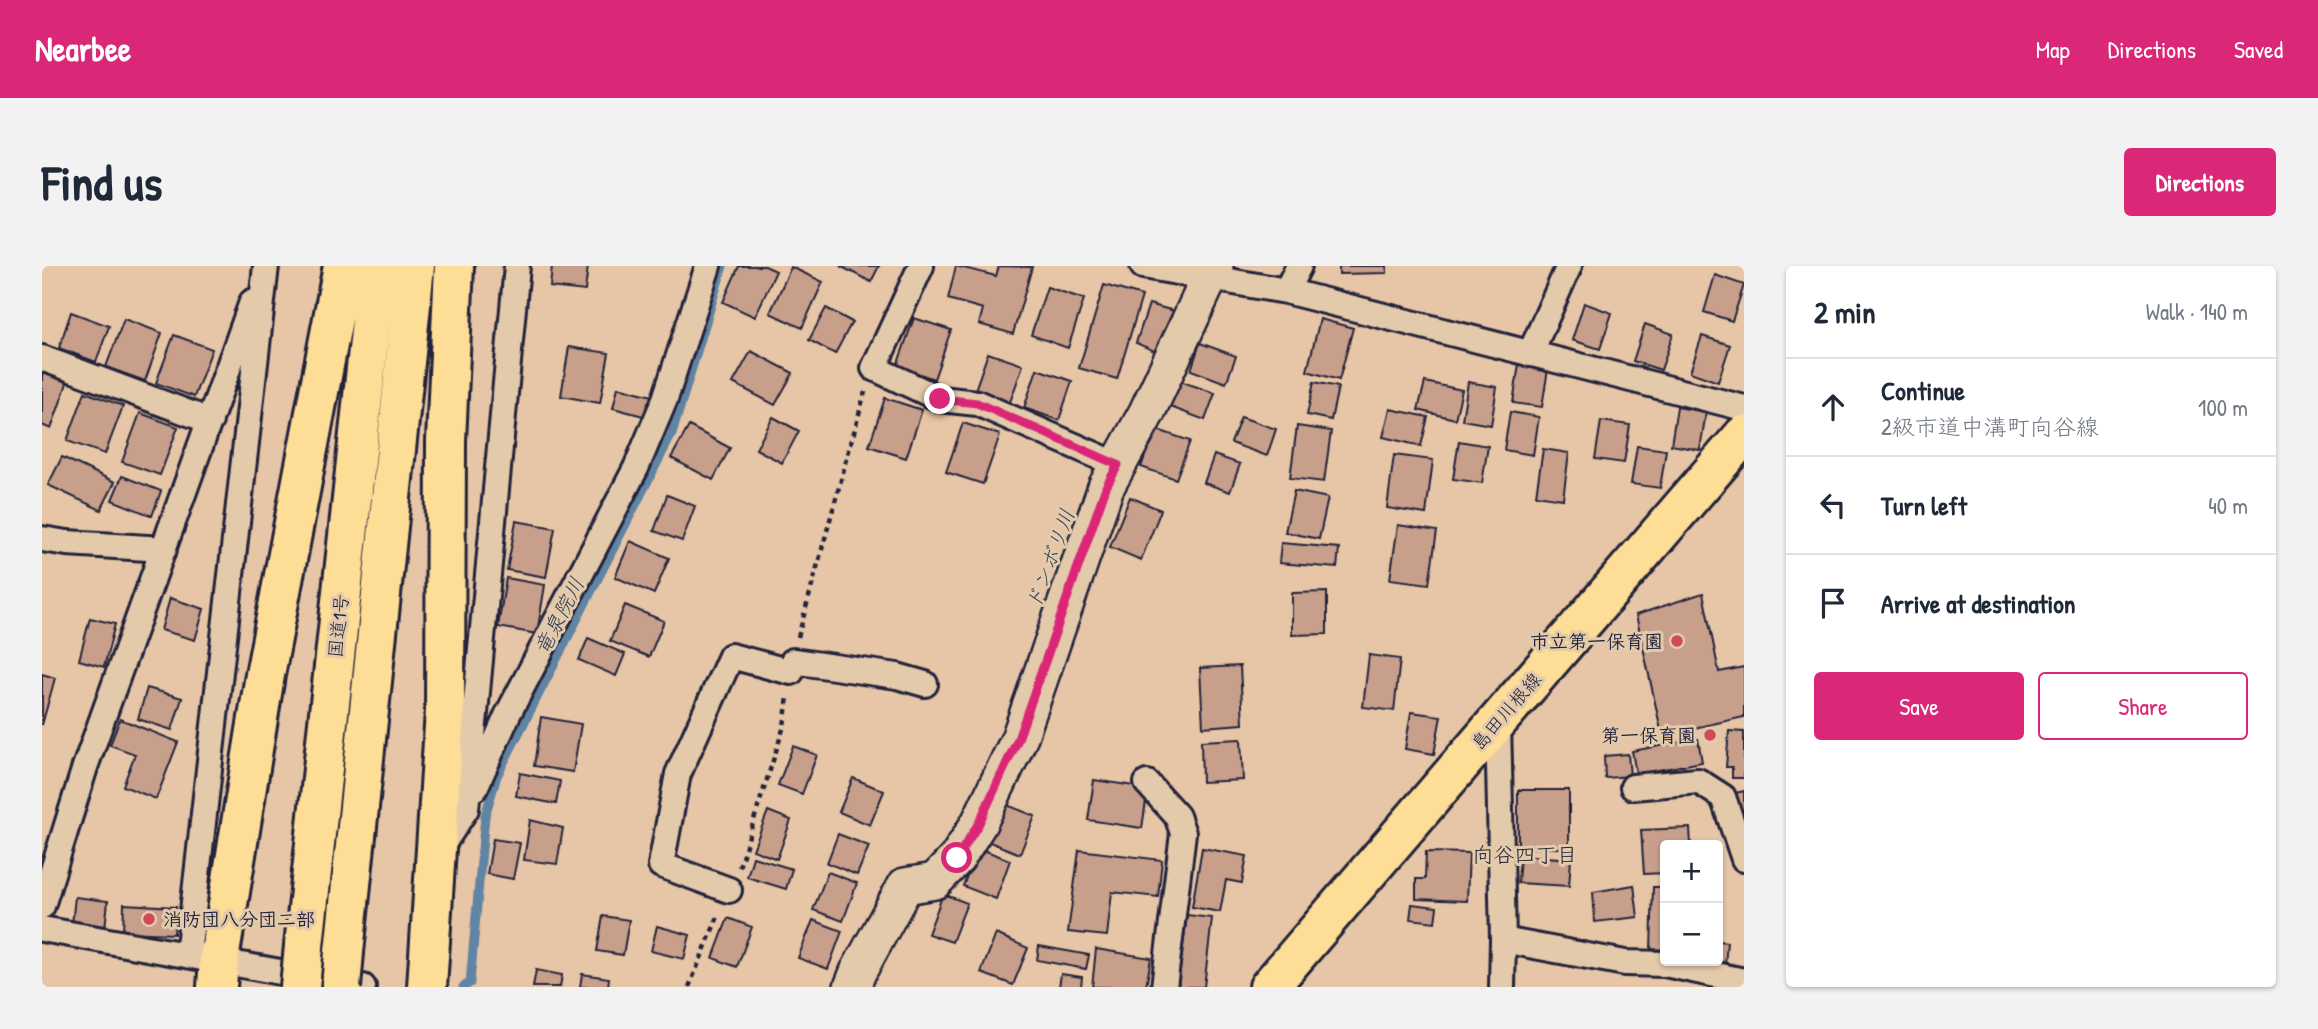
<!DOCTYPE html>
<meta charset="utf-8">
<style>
:root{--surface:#fff;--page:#f2f2f3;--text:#1f2937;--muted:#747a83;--line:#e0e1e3;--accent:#db2777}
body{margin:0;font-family:"Patrick Hand","Klee One",sans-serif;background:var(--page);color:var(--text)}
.controls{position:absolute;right:21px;bottom:21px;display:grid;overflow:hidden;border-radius:7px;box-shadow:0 2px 5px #0004}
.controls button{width:63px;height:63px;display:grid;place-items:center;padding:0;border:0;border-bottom:2px solid var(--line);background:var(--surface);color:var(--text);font:35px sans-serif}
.stop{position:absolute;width:21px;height:21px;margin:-16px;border:5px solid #db2777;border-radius:50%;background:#fff}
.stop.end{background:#db2777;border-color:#fff;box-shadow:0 2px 7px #0008}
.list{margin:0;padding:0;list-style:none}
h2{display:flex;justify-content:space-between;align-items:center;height:91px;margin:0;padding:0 28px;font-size:30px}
h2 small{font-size:23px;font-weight:400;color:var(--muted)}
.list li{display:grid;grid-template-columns:46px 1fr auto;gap:21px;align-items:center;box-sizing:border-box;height:98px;padding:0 28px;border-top:2px solid var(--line)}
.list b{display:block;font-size:26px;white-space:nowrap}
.list p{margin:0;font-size:23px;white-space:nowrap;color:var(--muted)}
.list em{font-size:23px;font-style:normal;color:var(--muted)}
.actions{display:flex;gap:14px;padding:21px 28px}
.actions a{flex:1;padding:16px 0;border:2px solid var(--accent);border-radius:7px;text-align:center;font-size:24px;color:var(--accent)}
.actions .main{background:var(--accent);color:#fff}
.icon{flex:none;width:38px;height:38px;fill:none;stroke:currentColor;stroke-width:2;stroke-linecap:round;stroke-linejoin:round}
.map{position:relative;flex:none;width:1702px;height:721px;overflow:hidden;border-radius:7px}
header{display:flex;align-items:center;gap:42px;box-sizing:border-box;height:98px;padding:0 35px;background:var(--accent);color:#fff}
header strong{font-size:33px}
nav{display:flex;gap:38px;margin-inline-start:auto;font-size:24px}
.intro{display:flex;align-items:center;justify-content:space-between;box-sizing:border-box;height:168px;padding:0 42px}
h1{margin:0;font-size:49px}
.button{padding:18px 32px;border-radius:7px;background:var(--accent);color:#fff;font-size:24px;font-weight:700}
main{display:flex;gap:42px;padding:0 42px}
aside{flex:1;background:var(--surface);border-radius:7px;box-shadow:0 2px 5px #0004}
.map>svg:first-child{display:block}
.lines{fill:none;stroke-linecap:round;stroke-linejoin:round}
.stream{stroke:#6184a4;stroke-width:9}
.building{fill:#c89f8b;stroke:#22223b;stroke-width:2}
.street-casing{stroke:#22223b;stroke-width:30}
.secondary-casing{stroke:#22223b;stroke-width:40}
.primary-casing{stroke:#22223b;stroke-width:44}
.highway-casing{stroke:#22223b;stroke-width:44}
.path{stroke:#22223b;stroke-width:4.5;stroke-dasharray:5 5;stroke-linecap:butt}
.street{stroke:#e3caab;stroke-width:24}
.secondary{stroke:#e3caab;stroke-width:35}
.primary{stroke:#fedd96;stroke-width:38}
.highway{stroke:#fedd96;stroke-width:38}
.highway-bridge-casing{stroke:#22223b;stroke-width:44;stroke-linecap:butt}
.highway-bridge{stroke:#fedd96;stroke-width:38}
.route{stroke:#db2777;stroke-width:9}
.poi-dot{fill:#d1495b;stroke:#e3caab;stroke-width:2.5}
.labels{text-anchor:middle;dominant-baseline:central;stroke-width:6;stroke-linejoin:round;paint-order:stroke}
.street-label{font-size:19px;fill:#22223b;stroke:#e3caab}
.poi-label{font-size:19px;font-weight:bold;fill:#22223b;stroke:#e3caab;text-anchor:end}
.water-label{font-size:21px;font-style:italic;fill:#323b55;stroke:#e3caab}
.neighbourhood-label{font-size:21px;fill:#22223b;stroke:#e3caab}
</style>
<header>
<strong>Nearbee</strong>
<nav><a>Map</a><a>Directions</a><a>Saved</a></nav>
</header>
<div class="intro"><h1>Find us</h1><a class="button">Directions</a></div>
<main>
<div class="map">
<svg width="1702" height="721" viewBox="0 0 1702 721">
<rect width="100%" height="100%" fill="#e6c6a6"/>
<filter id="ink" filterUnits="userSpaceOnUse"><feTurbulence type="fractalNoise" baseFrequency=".0143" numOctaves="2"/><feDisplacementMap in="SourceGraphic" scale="14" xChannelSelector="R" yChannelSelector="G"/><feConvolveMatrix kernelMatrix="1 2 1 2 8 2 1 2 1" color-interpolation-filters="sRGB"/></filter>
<g filter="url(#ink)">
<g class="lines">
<!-- stream -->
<path class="stream" d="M 421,721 L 428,717 L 443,550 L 455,510 L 630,168 L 681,0"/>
</g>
<!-- building -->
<path class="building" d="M 510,0 L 546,0 L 543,25 L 508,21 Z
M 697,0 L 723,0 L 734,5 L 713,51 L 681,36 Z
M 798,0 L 837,0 L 829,16 Z
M 914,0 L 954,10 L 957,0 L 990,1 L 971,68 L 937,58 L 941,43 L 906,33 Z
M 1297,0 L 1345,0 L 1345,7 L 1297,8 Z
M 749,1 L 781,16 L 760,62 L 728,47 Z
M 1673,9 L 1702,19 L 1690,55 L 1662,46 Z
M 1062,19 L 1100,30 L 1075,113 L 1037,102 Z
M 1005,21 L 1042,33 L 1026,82 L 989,69 Z
M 1542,37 L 1570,47 L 1558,83 L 1530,74 Z
M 1107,38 L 1132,45 L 1117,87 L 1094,77 Z
M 784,42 L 810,56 L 793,88 L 767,74 Z
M 29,46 L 67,60 L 54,96 L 17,82 Z
M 872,52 L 909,64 L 892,113 L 855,100 Z
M 82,53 L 120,67 L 103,115 L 64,101 Z
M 1278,53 L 1311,62 L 1297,114 L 1265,105 Z
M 1603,58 L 1631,68 L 1619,104 L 1591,95 Z
M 132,69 L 170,83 L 152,131 L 114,117 Z
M 1660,70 L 1688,79 L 1676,116 L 1648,106 Z
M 1158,77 L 1194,90 L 1184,117 L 1149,104 Z
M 527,81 L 567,87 L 558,137 L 519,130 Z
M 709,85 L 751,107 L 733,139 L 691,117 Z
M 946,87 L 981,99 L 967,139 L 932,127 Z
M 1477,98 L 1506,103 L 1500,141 L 1471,137 Z
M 995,103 L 1030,115 L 1017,154 L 982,142 Z
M 0,105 L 26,114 L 9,163 L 0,159 Z
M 1138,115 L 1173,127 L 1163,154 L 1128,141 Z
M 1272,116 L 1296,121 L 1289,154 L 1265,149 Z
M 1383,116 L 1420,124 L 1413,153 L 1376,144 Z
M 1426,116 L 1455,121 L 1449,159 L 1420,154 Z
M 576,121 L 614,131 L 609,152 L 571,142 Z
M 43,126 L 81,140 L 63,188 L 25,175 Z
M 843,132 L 880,144 L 864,192 L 827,180 Z
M 1635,141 L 1664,146 L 1658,184 L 1629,179 Z
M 1348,143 L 1386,151 L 1379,180 L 1341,171 Z
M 1468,146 L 1497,151 L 1491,189 L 1462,184 Z
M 98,147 L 136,161 L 118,209 L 80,196 Z
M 731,151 L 757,165 L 740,197 L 714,183 Z
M 1199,151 L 1234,163 L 1225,190 L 1189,177 Z
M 1559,155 L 1588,159 L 1582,197 L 1553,193 Z
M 921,157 L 958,169 L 941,218 L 904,206 Z
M 647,160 L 688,182 L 671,214 L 629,192 Z
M 1255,160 L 1289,165 L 1282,216 L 1248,212 Z
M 1113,163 L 1148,175 L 1134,213 L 1099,201 Z
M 1417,175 L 1446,180 L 1440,217 L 1411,213 Z
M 1595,180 L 1624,184 L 1618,222 L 1589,218 Z
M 1501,183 L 1527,187 L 1521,233 L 1494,229 Z
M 1172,189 L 1198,198 L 1188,226 L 1162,217 Z
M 1352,189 L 1391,194 L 1384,248 L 1345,242 Z
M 20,191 L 73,216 L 59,244 L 6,219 Z
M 80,210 L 119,225 L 110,250 L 70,234 Z
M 1252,225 L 1286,232 L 1277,273 L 1243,266 Z
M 625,229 L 653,240 L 640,275 L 612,265 Z
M 1088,231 L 1119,244 L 1099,294 L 1068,281 Z
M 474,255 L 513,262 L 504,311 L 465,304 Z
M 1356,259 L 1395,265 L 1387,318 L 1348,313 Z
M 588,275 L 627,292 L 612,328 L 573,311 Z
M 1239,277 L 1297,282 L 1295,302 L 1237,297 Z
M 464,312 L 503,319 L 495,368 L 456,361 Z
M 1285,326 L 1285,368 L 1250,369 L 1250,327 Z
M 1661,327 L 1677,406 L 1702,401 L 1702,451 L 1620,469 L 1594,349 Z
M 128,332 L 162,343 L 153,374 L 119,364 Z
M 583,339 L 622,355 L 607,391 L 568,375 Z
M 48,352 L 73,358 L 62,401 L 37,394 Z
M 546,372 L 583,388 L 574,410 L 537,394 Z
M 1327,389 L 1358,393 L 1352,445 L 1321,441 Z
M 1198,400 L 1201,458 L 1161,461 L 1158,402 Z
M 0,408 L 13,412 L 0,459 Z
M 105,422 L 140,432 L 130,464 L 96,453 Z
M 1369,446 L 1399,450 L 1392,488 L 1363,483 Z
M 499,451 L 539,458 L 531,506 L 492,500 Z
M 78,453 L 136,476 L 114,533 L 81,520 L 93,488 L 68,479 Z
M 1687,465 L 1702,466 L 1702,512 L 1690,512 L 1690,501 L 1684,501 Z
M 1199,473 L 1201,514 L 1160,516 L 1159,475 Z
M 1656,473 L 1660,496 L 1594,508 L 1590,485 Z
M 751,480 L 775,489 L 760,528 L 736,519 Z
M 1586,488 L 1588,510 L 1563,512 L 1562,490 Z
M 478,507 L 518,515 L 514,538 L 474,530 Z
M 811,512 L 842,525 L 828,559 L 797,546 Z
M 1052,514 L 1106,522 L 1100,562 L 1046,554 Z
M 1476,524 L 1527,524 L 1527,582 L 1476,582 Z
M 1702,525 L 1702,575 L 1689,528 Z
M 960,537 L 993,550 L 978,588 L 945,575 Z
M 726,545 L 749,554 L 735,593 L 711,584 Z
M 488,554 L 521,562 L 515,598 L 482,594 Z
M 1648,562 L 1649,579 L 1623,579 L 1623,607 L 1602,608 L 1599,564 Z
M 796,568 L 827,580 L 815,609 L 785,597 Z
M 451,573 L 478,577 L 471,613 L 445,608 Z
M 936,582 L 968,594 L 954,633 L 921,620 Z
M 1160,582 L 1205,590 L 1200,617 L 1184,614 L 1178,646 L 1150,641 Z
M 1037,584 L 1120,594 L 1116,631 L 1070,626 L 1065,670 L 1026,666 Z
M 1384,586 L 1427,587 L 1425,635 L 1374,633 L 1374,613 L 1383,613 Z
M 1478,589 L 1529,593 L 1527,620 L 1476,617 Z
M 711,591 L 750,603 L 744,623 L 705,611 Z
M 786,606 L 815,617 L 801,655 L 771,644 Z
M 1592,619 L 1596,651 L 1553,656 L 1551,626 Z
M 1611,621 L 1623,621 L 1623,684 L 1609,683 Z
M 901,628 L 925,637 L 910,676 L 886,668 Z
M 33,631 L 66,635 L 63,662 L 30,658 Z
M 82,638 L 134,641 L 132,668 L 81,666 Z
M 1370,638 L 1395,641 L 1393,656 L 1368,653 Z
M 1145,649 L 1170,652 L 1162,721 L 1136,721 Z
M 561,650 L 587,654 L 581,689 L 555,685 Z
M 686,652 L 710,661 L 695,701 L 671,692 Z
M 771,654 L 800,665 L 786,703 L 756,692 Z
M 615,660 L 648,669 L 642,693 L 609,685 Z
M 954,668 L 986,682 L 971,719 L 939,707 Z
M 1676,675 L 1685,676 L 1683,699 L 1655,695 L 1676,695 Z
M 997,680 L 1047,689 L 1044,703 L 995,694 Z
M 1054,683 L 1109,692 L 1104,721 L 1050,721 Z
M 494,704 L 520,709 L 518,721 L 491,721 Z
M 540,708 L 567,712 L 566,721 L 538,721 Z
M 1019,708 L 1040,711 L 1039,721 L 1017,721 Z"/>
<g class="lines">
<defs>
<path id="street" d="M 879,0 L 832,102 L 898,133 L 935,137 L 1076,199
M 1101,0 L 1244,25 L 1702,142
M 1244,25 L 1257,0
M 1488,88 L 1527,0
M 0,92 L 168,155
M 0,273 L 25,277 L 122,283
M 751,395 L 855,410 L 883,418
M 1456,455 L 1461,674 L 1460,721
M 1105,517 L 1135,550 L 1141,567 L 1122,721
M 1591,521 L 1656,515 L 1681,531 L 1702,593
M 433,522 L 466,448 L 594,202 L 623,133 L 666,0
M 397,584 L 424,543 L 475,0
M 687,624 L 619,599 L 636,508 L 689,390 L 749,406
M 0,640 L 43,501 L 210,36
M 0,663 L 321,721
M 1461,674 L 1583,697 L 1623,698 L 1702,715
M 146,689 L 224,0"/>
<path id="secondary" d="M 810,721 L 816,706 L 863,620 L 893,615 L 915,592 L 937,557 L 977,473 L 1064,221 L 1105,146 L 1173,0"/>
<path id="primary" d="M 1227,721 L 1702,169"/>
<path id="highway" d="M 262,680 L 335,0
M 302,686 L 373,0
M 175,721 L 177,694 L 223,409 L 301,0
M 385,721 L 403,445 L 404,175 L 412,0"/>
</defs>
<!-- street casing -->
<use href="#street" class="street-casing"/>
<!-- secondary casing -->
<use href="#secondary" class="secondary-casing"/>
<!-- primary casing -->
<use href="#primary" class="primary-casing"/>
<!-- highway casing -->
<use href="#highway" class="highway-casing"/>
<!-- path -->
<path class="path" d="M 756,371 L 823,126
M 697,601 L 742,460 L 746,431
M 647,721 L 677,648"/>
<!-- street -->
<use href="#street" class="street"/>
<!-- secondary -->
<use href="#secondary" class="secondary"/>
<!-- primary -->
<use href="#primary" class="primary"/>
<!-- highway -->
<use href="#highway" class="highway"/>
<defs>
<path id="highway-bridge" d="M 258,721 L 262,680
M 299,721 L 302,686"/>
</defs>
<!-- highway-bridge casing -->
<use href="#highway-bridge" class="highway-bridge-casing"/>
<!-- highway-bridge -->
<use href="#highway-bridge" class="highway-bridge"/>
</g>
</g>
<g class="lines" filter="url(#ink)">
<!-- route -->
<path class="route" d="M 898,133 L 935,137 L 1076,199 L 1064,221 L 976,473 L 937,557 L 915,592"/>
</g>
<!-- markers -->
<g class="poi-dot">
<circle cx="1635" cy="375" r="7"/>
<circle cx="1668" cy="469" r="7"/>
<circle cx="107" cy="653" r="7"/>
</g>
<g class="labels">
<!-- street labels -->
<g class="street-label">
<text transform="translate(296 360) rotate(-84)">国道1号</text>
<text transform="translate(1464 445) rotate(-49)">島田川根線</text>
</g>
<!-- poi labels -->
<g class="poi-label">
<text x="1621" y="375">市立第一保育園</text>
<text x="1654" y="469">第一保育園</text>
<text x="121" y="653" text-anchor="start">消防団八分団二部</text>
</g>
<!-- water labels -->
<g class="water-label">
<text transform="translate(1008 293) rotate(-70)">ドンボリ川</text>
<text transform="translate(517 350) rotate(-63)">竜泉院川</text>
</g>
<!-- neighbourhood labels -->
<g class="neighbourhood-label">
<text x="1483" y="588">向谷四丁目</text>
</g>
</g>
</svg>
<div class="controls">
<button>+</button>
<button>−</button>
</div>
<div class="stop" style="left:915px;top:592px"></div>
<div class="stop end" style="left:898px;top:133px"></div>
</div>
<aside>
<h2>2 min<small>Walk · 140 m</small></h2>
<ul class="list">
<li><svg class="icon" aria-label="ahead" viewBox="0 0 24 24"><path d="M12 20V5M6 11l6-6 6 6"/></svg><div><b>Continue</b><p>2級市道中溝町向谷線</p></div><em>100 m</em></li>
<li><svg class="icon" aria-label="left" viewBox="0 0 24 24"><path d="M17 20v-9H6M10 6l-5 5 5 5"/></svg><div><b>Turn left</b></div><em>40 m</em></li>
<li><svg class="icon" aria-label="arrive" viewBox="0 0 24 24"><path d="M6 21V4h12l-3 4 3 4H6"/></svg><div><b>Arrive at destination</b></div></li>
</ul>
<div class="actions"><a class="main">Save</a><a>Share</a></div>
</aside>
</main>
